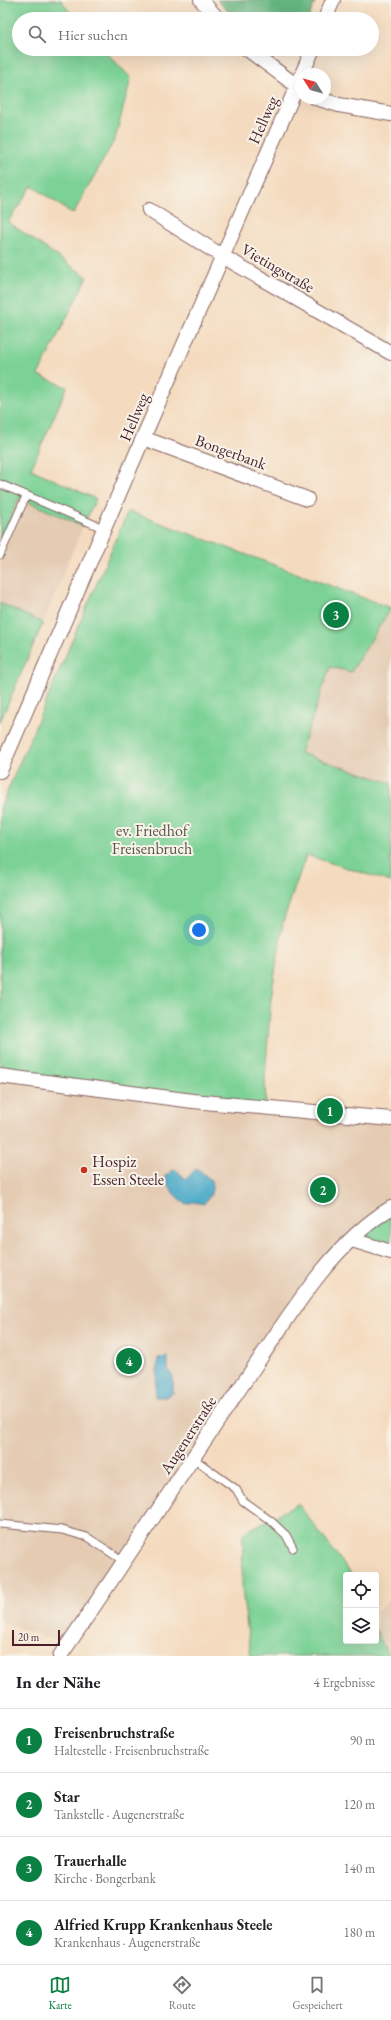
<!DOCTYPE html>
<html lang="de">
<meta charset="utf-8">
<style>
:root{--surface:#fff;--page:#f6f6f6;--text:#202124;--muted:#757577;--line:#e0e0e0;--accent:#0b8043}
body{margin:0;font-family:"EB Garamond",serif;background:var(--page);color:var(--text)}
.controls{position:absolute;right:12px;bottom:12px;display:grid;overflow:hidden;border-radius:4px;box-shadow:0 4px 16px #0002}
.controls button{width:36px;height:36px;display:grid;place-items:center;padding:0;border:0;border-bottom:1px solid var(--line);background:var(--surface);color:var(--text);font:20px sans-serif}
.compass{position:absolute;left:295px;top:68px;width:36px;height:36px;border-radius:50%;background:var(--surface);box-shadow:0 4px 16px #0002;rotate:307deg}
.scale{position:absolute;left:12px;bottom:10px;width:48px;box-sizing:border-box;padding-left:4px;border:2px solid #4a1f2b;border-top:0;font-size:11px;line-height:14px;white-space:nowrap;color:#4a1f2b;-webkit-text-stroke:3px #f7f3e8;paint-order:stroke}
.you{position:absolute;left:199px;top:930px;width:14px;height:14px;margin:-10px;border:3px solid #fff;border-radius:50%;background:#1a73e8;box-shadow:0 0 0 6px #1a73e833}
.badge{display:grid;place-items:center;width:26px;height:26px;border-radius:50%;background:var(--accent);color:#fff;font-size:13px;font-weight:700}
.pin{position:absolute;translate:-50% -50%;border:2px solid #fff;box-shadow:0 1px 4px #0006}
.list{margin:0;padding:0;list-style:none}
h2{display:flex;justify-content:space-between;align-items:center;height:52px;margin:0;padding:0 16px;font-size:17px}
h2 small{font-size:13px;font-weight:400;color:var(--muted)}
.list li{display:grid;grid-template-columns:26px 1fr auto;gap:12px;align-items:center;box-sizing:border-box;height:64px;padding:0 16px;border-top:1px solid var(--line)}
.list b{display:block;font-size:15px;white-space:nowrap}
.list p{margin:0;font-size:13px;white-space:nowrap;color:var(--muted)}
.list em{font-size:13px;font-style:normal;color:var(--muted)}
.icon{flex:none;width:22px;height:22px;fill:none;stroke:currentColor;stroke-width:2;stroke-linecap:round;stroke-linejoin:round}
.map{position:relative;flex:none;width:391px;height:1656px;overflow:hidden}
.search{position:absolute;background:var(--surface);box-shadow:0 4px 16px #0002;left:12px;right:12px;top:12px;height:44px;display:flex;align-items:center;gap:10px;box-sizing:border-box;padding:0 14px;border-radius:22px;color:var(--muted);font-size:15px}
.sheet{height:308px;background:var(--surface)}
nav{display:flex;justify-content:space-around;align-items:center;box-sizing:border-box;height:56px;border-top:1px solid var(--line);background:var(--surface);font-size:11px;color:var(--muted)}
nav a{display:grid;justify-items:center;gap:2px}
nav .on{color:var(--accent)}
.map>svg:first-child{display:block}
.built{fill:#e4cbb2}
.green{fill:#7bd296;stroke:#627860}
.forest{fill:#64b47f;stroke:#576a55}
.water{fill:#48a9c7;stroke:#496479}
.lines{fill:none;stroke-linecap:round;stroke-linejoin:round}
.lane-casing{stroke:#86615f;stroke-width:9}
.street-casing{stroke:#86615f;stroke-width:16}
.lane{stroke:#fff;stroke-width:7}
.street{stroke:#fff;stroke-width:14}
.poi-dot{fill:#c8321e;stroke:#f7f3e8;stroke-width:1.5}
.labels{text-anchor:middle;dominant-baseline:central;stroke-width:4;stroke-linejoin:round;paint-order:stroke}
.street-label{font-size:16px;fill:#4a1f2b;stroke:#f7f3e8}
.park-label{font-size:16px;fill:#59554b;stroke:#f7f3e8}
.poi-label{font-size:16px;fill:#4a1f2b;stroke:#f7f3e8;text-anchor:start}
</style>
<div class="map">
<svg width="391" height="1656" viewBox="0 0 391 1656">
<rect width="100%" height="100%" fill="#f7f3e8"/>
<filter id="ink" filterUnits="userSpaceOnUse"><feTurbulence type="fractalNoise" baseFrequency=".025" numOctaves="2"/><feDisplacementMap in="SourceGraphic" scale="8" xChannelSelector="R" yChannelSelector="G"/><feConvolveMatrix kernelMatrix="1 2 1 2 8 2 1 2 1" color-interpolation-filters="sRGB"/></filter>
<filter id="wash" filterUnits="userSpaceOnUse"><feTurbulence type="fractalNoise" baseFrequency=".012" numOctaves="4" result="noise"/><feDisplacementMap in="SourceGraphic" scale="16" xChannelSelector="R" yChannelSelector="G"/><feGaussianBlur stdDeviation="0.9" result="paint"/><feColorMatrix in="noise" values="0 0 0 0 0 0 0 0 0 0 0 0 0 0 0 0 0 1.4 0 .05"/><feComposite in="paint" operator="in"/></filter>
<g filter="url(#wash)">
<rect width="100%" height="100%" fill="#f4dbbf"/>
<!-- built -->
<path class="built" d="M 19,498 L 83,526 L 43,623 L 0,603 L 0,540 Z
M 391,610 L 391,783 L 300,753 L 330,667 L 351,671 Z
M 0,1077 L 391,1120 L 391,1208 L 351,1240 L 66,1644 L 0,1622 Z
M 391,1599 L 391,1656 L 388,1656 L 376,1630 L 376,1612 Z"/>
<!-- green -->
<path class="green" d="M 0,0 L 61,0 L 75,19 L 19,19 L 19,49 L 103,49 L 131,78 L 115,139 L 73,214 L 32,186 L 8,222 L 87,277 L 38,375 L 67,387 L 31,469 L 96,499 L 83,526 L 19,498 L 0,540 Z
M 128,511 L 391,608 L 351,672 L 330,667 L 300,753 L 391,783 L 391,882 L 306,855 L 283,922 L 271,998 L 265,1078 L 266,1108 L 0,1075 L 0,808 Z
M 0,603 L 43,623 L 0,722 Z
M 391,1209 L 391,1251 L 354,1239 Z
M 298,1504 L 352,1575 L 346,1575 L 346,1641 L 376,1641 L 376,1630 L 388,1656 L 251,1656 L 242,1590 L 243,1533 Z"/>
<!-- forest -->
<path class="forest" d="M 217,0 L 316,0 L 308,19 L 235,19 Z
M 270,49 L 296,49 L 293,56 L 281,58 Z"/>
<!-- water -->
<path class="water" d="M 197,1168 L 213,1182 L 211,1194 L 204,1204 L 193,1202 L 186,1204 C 175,1197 169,1189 165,1176 L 175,1169 L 186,1179 Z
M 168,1357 L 168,1370 L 173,1376 L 173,1393 L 165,1397 L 155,1397 L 158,1358 Z"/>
</g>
<g filter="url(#ink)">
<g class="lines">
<defs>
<path id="lane" d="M 0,484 L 105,529
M 0,555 L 26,496
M 193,1458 L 236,1489 L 243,1501 L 271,1521 L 286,1535 L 293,1548
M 0,1524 L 62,1530 L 87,1537 L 125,1562"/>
<path id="street" d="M 201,0 L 218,19
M 325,19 L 333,0
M 247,49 L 301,89
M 302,74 L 313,49
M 316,98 L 339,105 L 391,114
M 149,210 L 222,256 L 391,353
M 143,438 L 307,499
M 0,771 L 143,438 L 301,77
M 0,1076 L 193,1101 L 391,1119
M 352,1240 L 391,1252
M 60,1656 C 124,1563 185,1468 249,1375 C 287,1319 332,1243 391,1208"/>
</defs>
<!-- lane casing -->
<use href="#lane" class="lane-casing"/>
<!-- street casing -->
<use href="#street" class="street-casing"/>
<!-- lane -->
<use href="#lane" class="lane"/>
<!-- street -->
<use href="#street" class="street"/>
</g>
</g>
<!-- markers -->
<circle class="poi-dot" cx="84" cy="1170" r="4"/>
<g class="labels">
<!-- street labels -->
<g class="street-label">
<text transform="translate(263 120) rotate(-66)">Hellweg</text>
<text transform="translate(278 268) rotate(30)">Vietingstraße</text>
<text transform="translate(134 417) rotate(-67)">Hellweg</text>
<text transform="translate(231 452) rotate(20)">Bongerbank</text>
<text transform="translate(188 1435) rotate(-57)">Augenerstraße</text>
</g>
<!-- park labels -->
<g class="park-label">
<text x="152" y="830">ev. Friedhof<tspan x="152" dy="18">Freisenbruch</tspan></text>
</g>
<!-- poi labels -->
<g class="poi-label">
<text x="92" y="1161">Hospiz<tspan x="92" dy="18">Essen Steele</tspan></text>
</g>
</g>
</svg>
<div class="controls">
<button><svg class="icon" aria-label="locate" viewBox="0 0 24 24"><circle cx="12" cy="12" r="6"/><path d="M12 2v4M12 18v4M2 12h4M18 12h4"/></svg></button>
<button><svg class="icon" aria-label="layers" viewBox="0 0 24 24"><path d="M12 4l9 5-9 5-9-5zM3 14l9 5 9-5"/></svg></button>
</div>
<svg class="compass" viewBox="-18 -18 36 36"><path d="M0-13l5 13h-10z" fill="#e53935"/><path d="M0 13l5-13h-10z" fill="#757577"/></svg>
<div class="scale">20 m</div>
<div class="you"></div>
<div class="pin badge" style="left:330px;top:1111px">1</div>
<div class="pin badge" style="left:323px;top:1190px">2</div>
<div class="pin badge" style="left:336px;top:615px">3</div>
<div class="pin badge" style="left:129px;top:1361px">4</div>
<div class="search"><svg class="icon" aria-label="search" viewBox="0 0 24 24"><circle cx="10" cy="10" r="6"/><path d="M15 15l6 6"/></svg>Hier suchen</div>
</div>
<section class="sheet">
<h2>In der Nähe<small>4 Ergebnisse</small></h2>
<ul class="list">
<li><span class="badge">1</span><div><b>Freisenbruchstraße</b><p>Haltestelle · Freisenbruchstraße</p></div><em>90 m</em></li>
<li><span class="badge">2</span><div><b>Star</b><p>Tankstelle · Augenerstraße</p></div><em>120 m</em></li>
<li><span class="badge">3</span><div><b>Trauerhalle</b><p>Kirche · Bongerbank</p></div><em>140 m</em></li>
<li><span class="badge">4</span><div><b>Alfried Krupp Krankenhaus Steele</b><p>Krankenhaus · Augenerstraße</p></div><em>180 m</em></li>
</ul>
</section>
<nav>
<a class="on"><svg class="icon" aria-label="map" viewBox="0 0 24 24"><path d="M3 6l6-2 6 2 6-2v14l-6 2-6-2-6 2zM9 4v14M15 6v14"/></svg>Karte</a>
<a><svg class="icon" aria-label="directions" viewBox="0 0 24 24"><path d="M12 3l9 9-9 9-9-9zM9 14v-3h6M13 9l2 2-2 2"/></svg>Route</a>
<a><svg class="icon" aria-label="saved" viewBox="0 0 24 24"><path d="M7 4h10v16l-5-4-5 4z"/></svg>Gespeichert</a>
</nav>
